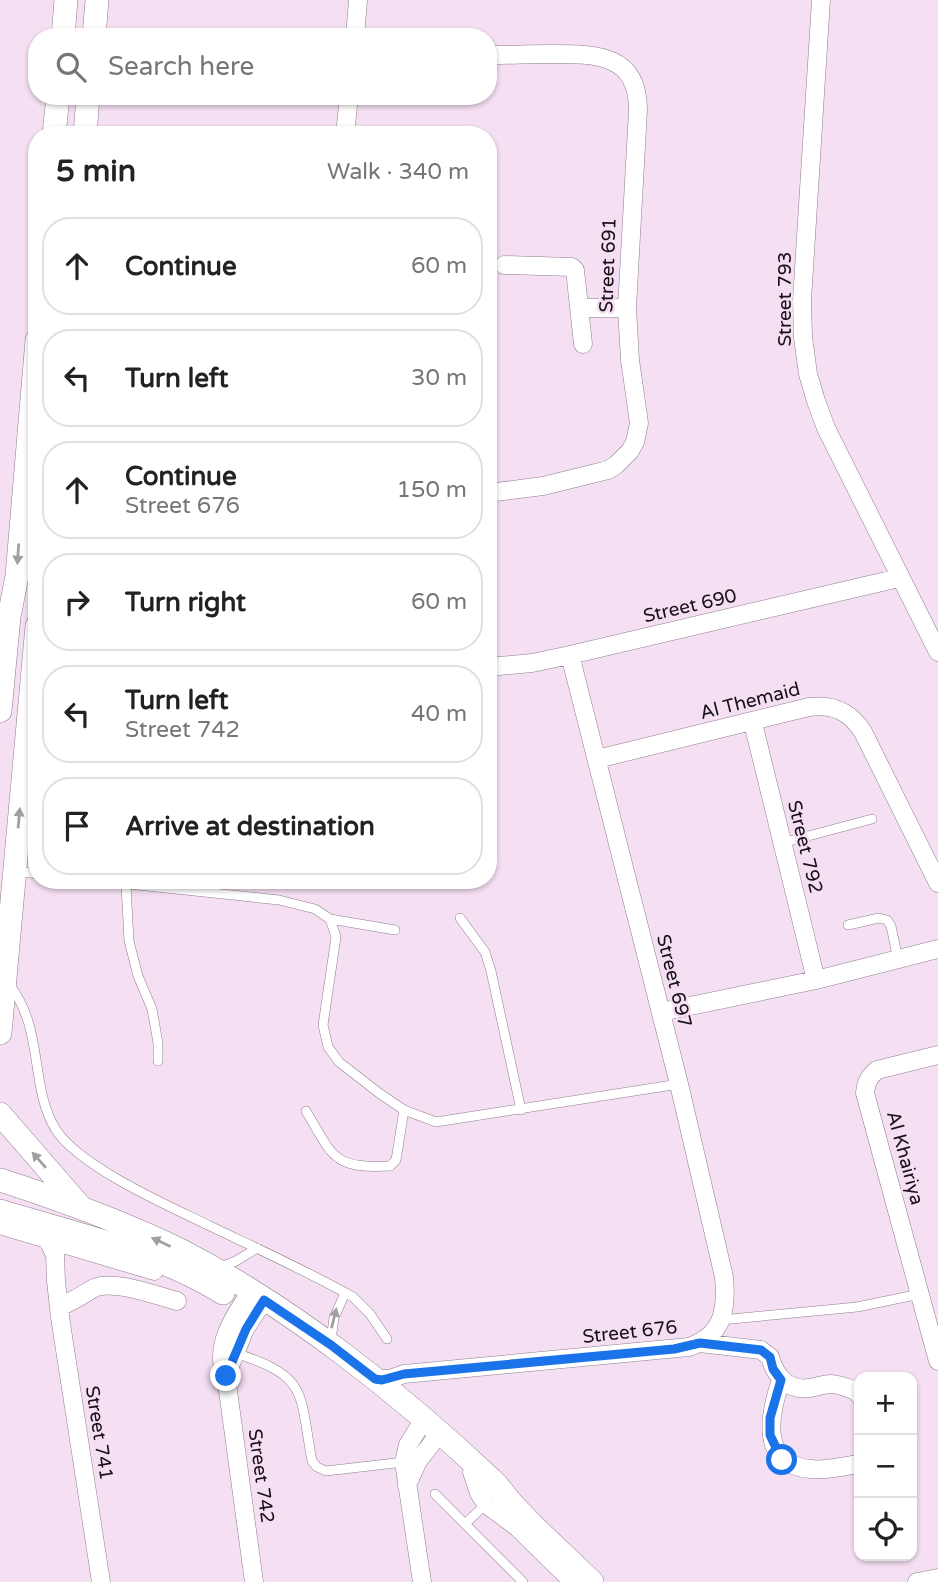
<!DOCTYPE html>
<meta charset="utf-8">
<style>
:root{--surface:#fff;--page:#f6f6f6;--text:#222;--muted:#767676;--line:#e0e0e0}
body{margin:0;font-family:"Varela Round",sans-serif;background:var(--page);color:var(--text)}
.controls{position:absolute;right:21px;bottom:21px;display:grid;overflow:hidden;border-radius:14px;box-shadow:0 2px 5px #0004}
.controls button{width:63px;height:63px;display:grid;place-items:center;padding:0;border:0;border-bottom:2px solid var(--line);background:var(--surface);color:var(--text);font:35px sans-serif}
.stop{position:absolute;width:21px;height:21px;margin:-16px;border:5px solid #1a73e8;border-radius:50%;background:#fff}
.stop.end{background:#1a73e8;border-color:#fff;box-shadow:0 2px 7px #0008}
.list{margin:0;padding:0;list-style:none}
h2{display:flex;justify-content:space-between;align-items:center;height:91px;margin:0;padding:0 28px;font-size:30px}
h2 small{font-size:23px;font-weight:400;color:var(--muted)}
.list li{display:grid;grid-template-columns:46px 1fr auto;gap:21px;align-items:center;box-sizing:border-box;height:98px;margin:0 14px 14px;padding:0 14px;border:2px solid var(--line);border-radius:28px}
.list b{display:block;font-size:26px;white-space:nowrap}
.list p{margin:0;font-size:23px;white-space:nowrap;color:var(--muted)}
.list em{font-size:23px;font-style:normal;color:var(--muted)}
.icon{flex:none;width:38px;height:38px;fill:none;stroke:currentColor;stroke-width:2;stroke-linecap:round;stroke-linejoin:round}
.map{position:relative;flex:none;width:938px;height:1582px;overflow:hidden}
.search{position:absolute;background:var(--surface);box-shadow:0 2px 5px #0004;left:28px;top:28px;width:469px;height:77px;display:flex;align-items:center;gap:18px;box-sizing:border-box;padding:0 24px;border-radius:28px;color:var(--muted);font-size:26px}
.panel{position:absolute;background:var(--surface);box-shadow:0 2px 5px #0004;left:28px;top:126px;width:469px;height:763px;border-radius:28px}
.map>svg:first-child{display:block}
.lines{fill:none;stroke-linecap:round;stroke-linejoin:round}
.lane-casing{stroke:#907d8e;stroke-width:10}
.street-casing{stroke:#907d8e;stroke-width:19}
.secondary-casing{stroke:#907d8e;stroke-width:24}
.lane{stroke:#fff;stroke-width:9}
.street{stroke:#fff;stroke-width:18}
.secondary{stroke:#fff;stroke-width:23}
.oneway{fill:#a29fa2}
.route{stroke:#1a73e8;stroke-width:9}
.labels{text-anchor:middle;dominant-baseline:central;stroke-width:5;stroke-linejoin:round;paint-order:stroke}
.street-label{font-size:19px;fill:#171017;stroke:#f5dff2}
</style>
<div class="map">
<svg width="938" height="1582" viewBox="0 0 938 1582">
<rect width="100%" height="100%" fill="#f5dff2"/>
<g class="lines">
<defs>
<path id="lane" d="M 782,843 L 872,819
M 16,871 L 37,874
M 90,880 L 279,900 L 315,909 L 330,919 L 395,930
M 126,885 L 129,941 L 138,976 L 152,1009 L 158,1043 L 158,1061
M 460,918 L 485,952 L 491,971 L 521,1110
M 330,919 L 336,937 L 323,1025 L 328,1047 L 339,1062 L 379,1093 L 404,1110 L 436,1122 L 679,1084
M 848,925 L 879,918 L 887,920 L 891,926 L 898,960
M 9,984 C 45,1030 29,1087 56,1130 C 80,1167 169,1206 210,1226 C 258,1249 307,1271 353,1297 L 370,1314 L 387,1339
M 306,1111 C 333,1156 332,1169 390,1166 L 396,1160 L 404,1110
M 218,1268 L 236,1261 L 257,1248
M 721,1320 L 857,1307 L 920,1294
M 331,1340 L 334,1318 L 345,1293
M 235,1353 C 309,1377 299,1391 312,1461 L 317,1467 L 326,1471 L 404,1462
M 435,1494 L 523,1582
M 465,1524 L 486,1504"/>
<path id="street" d="M 821,0 L 802,300 L 803,337 L 808,374 L 816,401 L 826,428 L 938,652
M 355,37 L 358,0
M 488,55 C 510,55 532,54 553,54 C 596,54 638,54 638,110 L 627,308 L 630,360 L 639,423 L 635,442 L 630,451 L 616,465 L 608,470 L 543,486 L 488,493
M 345,135 L 349,96
M 504,265 L 572,267 L 575,270 L 583,344
M 579,308 L 627,308
M 488,667 L 532,663 L 570,655 L 899,578
M 753,723 L 816,980
M 597,759 L 809,707 C 833,704 850,711 863,732 L 938,883
M 661,1012 L 816,980 L 938,949
M 938,1055 L 877,1070 C 869,1077 866,1082 865,1093 L 938,1361
M 0,1225 L 154,1271
M 47,1238 L 55,1255 L 56,1281 L 60,1317 L 101,1582
M 251,1292 C 234,1315 213,1348 226,1376 L 254,1582
M 59,1307 C 72,1302 82,1295 94,1288 C 113,1279 157,1296 177,1301
M 700,1343 L 761,1350 L 770,1357 C 775,1376 788,1391 809,1388 C 817,1387 824,1384 831,1384 C 840,1384 850,1389 858,1392 L 859,1395
M 226,1376 L 245,1329 L 264,1300
M 375,1379 L 390,1379 L 404,1374 L 689,1347 C 723,1335 727,1311 724,1277 L 679,1084 L 570,655
M 781,1380 C 769,1415 759,1465 811,1469 C 826,1471 844,1466 859,1464
M 472,1472 L 479,1493 L 486,1504 L 517,1527 L 573,1582
M 407,1485 L 418,1461 L 440,1433
M 422,1582 L 404,1462 L 408,1445 L 424,1419
M 917,1582 L 938,1578"/>
<path id="secondary" d="M 63,37 L 66,0
M 94,37 L 97,0
M 54,135 L 58,96
M 85,135 L 88,96
M 0,711 L 9,617 L 17,576 L 37,340
M 0,1033 L 37,626
M 0,1114 L 79,1205
M 0,1180 C 62,1200 123,1222 182,1251 C 291,1307 403,1396 492,1480 C 499,1486 503,1493 509,1500 C 534,1529 565,1555 592,1582
M 0,1211 C 75,1234 155,1251 223,1293"/>
</defs>
<!-- lane casing -->
<use href="#lane" class="lane-casing"/>
<!-- street casing -->
<use href="#street" class="street-casing"/>
<!-- secondary casing -->
<use href="#secondary" class="secondary-casing"/>
<!-- lane -->
<use href="#lane" class="lane"/>
<!-- street -->
<use href="#street" class="street"/>
<!-- secondary -->
<use href="#secondary" class="secondary"/>
</g>
<!-- one-way arrows -->
<defs><path id="oneway-solid" d="M-6-.8H1V-3.2L6.5 0L1 3.2V.8H-6Z" transform="scale(1.75)"/></defs>
<g class="oneway">
<use href="#oneway-solid" transform="translate(18 554) rotate(94)"/>
<use href="#oneway-solid" transform="translate(19 818) rotate(-85)"/>
<use href="#oneway-solid" transform="translate(39 1160) rotate(-131)"/>
<use href="#oneway-solid" transform="translate(161 1242) rotate(-155)"/>
<use href="#oneway-solid" transform="translate(334 1318) rotate(-76)"/>
</g>
<g class="lines">
<!-- route -->
<path class="route" d="M 226,1376 L 246,1329 L 264,1300 L 331,1345 L 375,1379 L 382,1380 L 404,1374 L 674,1349 L 700,1343 L 761,1350 L 770,1357 L 773,1369 L 781,1380 L 770,1418 L 770,1435 L 782,1460"/>
</g>
<g class="labels">
<!-- street labels -->
<g class="street-label">
<text transform="translate(608 265) rotate(-88)">Street 691</text>
<text transform="translate(785 299) rotate(-90)">Street 793</text>
<text transform="translate(690 606) rotate(-13)">Street 690</text>
<text transform="translate(750 701) rotate(-14)">Al Themaid</text>
<text transform="translate(805 847) rotate(76)">Street 792</text>
<text transform="translate(674 981) rotate(76)">Street 697</text>
<text transform="translate(905 1158) rotate(75)">Al Khairiya</text>
<text transform="translate(630 1332) rotate(-6)">Street 676</text>
<text transform="translate(99 1433) rotate(81)">Street 741</text>
<text transform="translate(261 1476) rotate(82)">Street 742</text>
</g>
</g>
</svg>
<div class="controls">
<button>+</button>
<button>−</button>
<button><svg class="icon" aria-label="locate" viewBox="0 0 24 24"><circle cx="12" cy="12" r="6"/><path d="M12 2v4M12 18v4M2 12h4M18 12h4"/></svg></button>
</div>
<div class="stop" style="left:782px;top:1460px"></div>
<div class="stop end" style="left:226px;top:1376px"></div>
<div class="search"><svg class="icon" aria-label="search" viewBox="0 0 24 24"><circle cx="10" cy="10" r="6"/><path d="M15 15l6 6"/></svg>Search here</div>
<section class="panel">
<h2>5 min<small>Walk · 340 m</small></h2>
<ul class="list">
<li><svg class="icon" aria-label="ahead" viewBox="0 0 24 24"><path d="M12 20V5M6 11l6-6 6 6"/></svg><div><b>Continue</b></div><em>60 m</em></li>
<li><svg class="icon" aria-label="left" viewBox="0 0 24 24"><path d="M17 20v-9H6M10 6l-5 5 5 5"/></svg><div><b>Turn left</b></div><em>30 m</em></li>
<li><svg class="icon" aria-label="ahead" viewBox="0 0 24 24"><path d="M12 20V5M6 11l6-6 6 6"/></svg><div><b>Continue</b><p>Street 676</p></div><em>150 m</em></li>
<li><svg class="icon" aria-label="right" viewBox="0 0 24 24"><path d="M7 20v-9h11M14 6l5 5-5 5"/></svg><div><b>Turn right</b></div><em>60 m</em></li>
<li><svg class="icon" aria-label="left" viewBox="0 0 24 24"><path d="M17 20v-9H6M10 6l-5 5 5 5"/></svg><div><b>Turn left</b><p>Street 742</p></div><em>40 m</em></li>
<li><svg class="icon" aria-label="arrive" viewBox="0 0 24 24"><path d="M6 21V4h12l-3 4 3 4H6"/></svg><div><b>Arrive at destination</b></div></li>
</ul>
</section>
</div>
